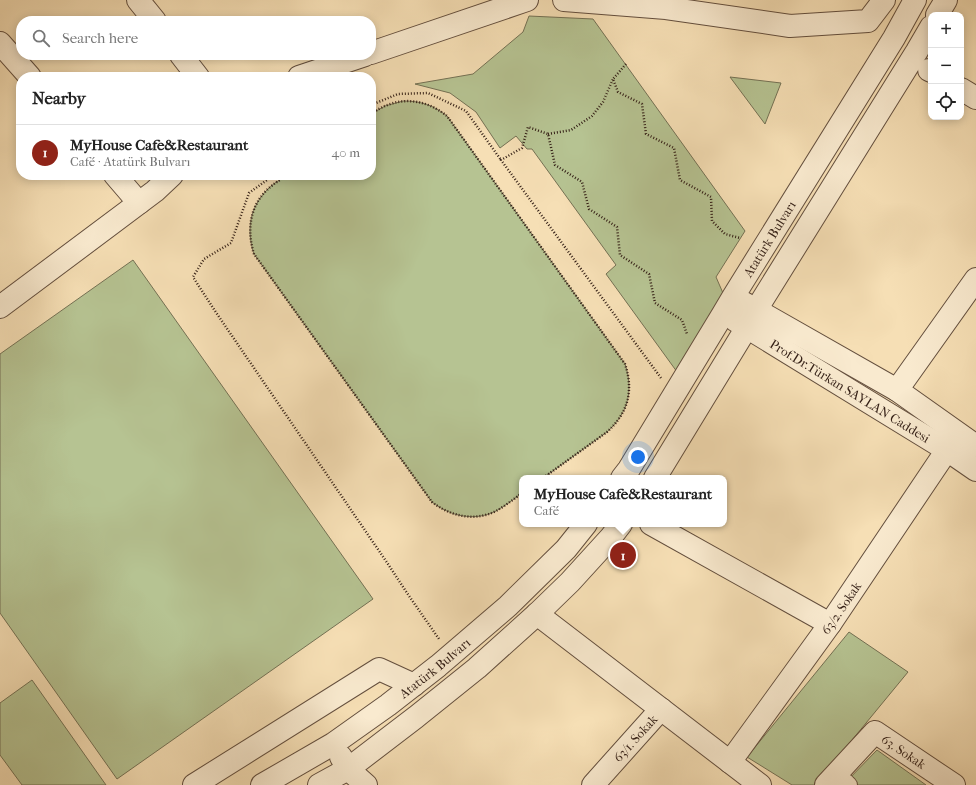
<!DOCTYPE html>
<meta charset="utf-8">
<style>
:root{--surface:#fff;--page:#f6f6f6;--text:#222;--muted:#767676;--line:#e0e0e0;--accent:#8f2418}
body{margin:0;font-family:"IM FELL French Canon",serif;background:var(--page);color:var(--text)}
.controls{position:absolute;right:12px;top:12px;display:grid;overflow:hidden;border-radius:8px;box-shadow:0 2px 10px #0003}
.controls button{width:36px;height:36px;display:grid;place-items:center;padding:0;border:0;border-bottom:1px solid var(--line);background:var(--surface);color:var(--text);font:20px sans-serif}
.you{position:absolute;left:638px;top:457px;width:14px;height:14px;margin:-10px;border:3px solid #fff;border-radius:50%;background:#1a73e8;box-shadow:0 0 0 6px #1a73e833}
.badge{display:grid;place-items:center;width:26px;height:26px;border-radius:50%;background:var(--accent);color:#fff;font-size:13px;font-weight:700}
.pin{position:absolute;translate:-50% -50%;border:2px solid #fff;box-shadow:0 1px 4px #0006}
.popup{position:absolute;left:519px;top:475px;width:208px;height:52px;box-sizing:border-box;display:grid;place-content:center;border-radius:8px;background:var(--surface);filter:drop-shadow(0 1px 3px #0005);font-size:13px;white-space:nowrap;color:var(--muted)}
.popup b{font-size:15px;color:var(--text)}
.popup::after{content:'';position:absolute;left:50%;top:100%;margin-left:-8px;border:8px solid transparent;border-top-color:var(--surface)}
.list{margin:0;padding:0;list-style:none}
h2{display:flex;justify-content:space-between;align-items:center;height:52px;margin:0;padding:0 16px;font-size:17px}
h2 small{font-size:13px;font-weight:400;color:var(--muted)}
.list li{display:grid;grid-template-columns:26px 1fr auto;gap:12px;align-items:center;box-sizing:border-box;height:56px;padding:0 16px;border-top:1px solid var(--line)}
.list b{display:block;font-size:15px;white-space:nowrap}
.list p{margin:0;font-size:13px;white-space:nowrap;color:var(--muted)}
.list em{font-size:13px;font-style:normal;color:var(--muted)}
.icon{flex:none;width:22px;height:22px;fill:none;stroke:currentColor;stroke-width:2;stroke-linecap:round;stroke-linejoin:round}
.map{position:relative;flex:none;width:976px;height:785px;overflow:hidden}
.search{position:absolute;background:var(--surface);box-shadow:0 2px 10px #0003;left:16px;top:16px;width:360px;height:44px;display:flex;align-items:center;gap:10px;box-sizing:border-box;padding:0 14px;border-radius:16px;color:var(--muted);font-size:15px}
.panel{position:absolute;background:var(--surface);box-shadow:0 2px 10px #0003;left:16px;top:72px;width:360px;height:108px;border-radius:16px}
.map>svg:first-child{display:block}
.green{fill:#b6c392;stroke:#747154}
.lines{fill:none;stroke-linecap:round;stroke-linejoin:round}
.pedestrian-casing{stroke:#644f3e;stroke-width:18}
.minor-casing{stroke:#644f3e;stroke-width:24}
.tertiary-casing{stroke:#644f3e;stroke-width:24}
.path{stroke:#331f16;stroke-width:2.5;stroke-dasharray:1 2;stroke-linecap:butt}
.pedestrian{stroke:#f9eacf;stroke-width:16}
.minor{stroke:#f9eacf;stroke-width:22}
.tertiary{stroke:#f9eacf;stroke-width:22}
.labels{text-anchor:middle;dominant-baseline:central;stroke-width:4;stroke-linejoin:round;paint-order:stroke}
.street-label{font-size:13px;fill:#331f16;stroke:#f9eacf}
</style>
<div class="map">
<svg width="976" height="785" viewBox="0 0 976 785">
<rect width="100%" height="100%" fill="#f6dfb5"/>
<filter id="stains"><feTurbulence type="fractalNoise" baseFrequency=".005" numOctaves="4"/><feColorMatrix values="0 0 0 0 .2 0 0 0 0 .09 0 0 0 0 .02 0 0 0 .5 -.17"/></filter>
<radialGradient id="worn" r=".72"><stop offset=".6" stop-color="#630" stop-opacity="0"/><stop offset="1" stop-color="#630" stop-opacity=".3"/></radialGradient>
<!-- green -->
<path class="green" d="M 529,16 L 593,19 L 745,231 L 716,277 L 726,300 L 680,376 L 606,274 L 616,265 L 532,149 L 527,149 L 516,136 L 500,148 L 476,112 L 450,93 L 415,84 L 473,74 L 523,32 Z
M 730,77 L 781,83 L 765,124 Z
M 403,101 C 421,101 433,105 447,116 L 625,364 C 634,391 628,413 607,432 L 543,478 L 522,478 L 522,493 C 514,499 505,506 496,511 C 474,522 450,516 432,502 L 254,254 C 245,227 251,201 275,183 C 279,181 284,176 288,175 C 296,174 305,175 313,175 C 332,175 352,175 371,175 L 371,114 L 385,106 Z
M 133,260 L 373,599 L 117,779 L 0,613 L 0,354 Z
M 849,632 L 908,672 L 815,785 L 792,785 L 747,757 Z
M 32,680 L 106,785 L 22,785 L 0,755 L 0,703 Z
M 877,750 L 926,785 L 843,785 Z"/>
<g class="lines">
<defs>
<path id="pedestrian" d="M 846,782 L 849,785"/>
<g id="minor">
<path d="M 138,0 L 155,21"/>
<path d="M 564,0 L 666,8 L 790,26 L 868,21 L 884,0"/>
<path d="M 0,43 L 30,77"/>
<path d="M 371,53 L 527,0"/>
<path d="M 181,55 L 198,77"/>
<path d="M 929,70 L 931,71"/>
<path d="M 299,77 L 365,55"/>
<path d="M 961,89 L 976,98"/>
<path d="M 115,175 L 139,203"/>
<path d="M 0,307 L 155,191 L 172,175"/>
<path d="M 897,390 L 976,279"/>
<path d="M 651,524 L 830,624"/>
<path d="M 537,614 L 760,785"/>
<path id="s1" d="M 730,762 L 830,624 L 947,450"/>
<path d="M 194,785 L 379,669 L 414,685"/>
<path id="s2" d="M 593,785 L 661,709"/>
<path id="s3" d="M 826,785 L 875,732 L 954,785"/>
</g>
<g id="tertiary">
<path d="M 937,15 L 946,0"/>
<path d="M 744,303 L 897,390 L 976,446"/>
<path id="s4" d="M 735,320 L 947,450 L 976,470"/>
<path id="s5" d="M 622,478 L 629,469 L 723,314 L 733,297 L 894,38 L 915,0"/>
<path d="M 655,478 L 747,327 L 756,310 L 917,51 L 931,27"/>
<path d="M 341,757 L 348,769 L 366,785"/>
<path id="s6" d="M 262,785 L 333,744 L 388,705 L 438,666 L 508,606 L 566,549 L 586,524"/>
<path d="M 319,785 L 348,769 L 416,717 L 477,668 L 537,614 L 570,582 L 611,537 L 621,524"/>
</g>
</defs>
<!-- pedestrian casing -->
<use href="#pedestrian" class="pedestrian-casing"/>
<!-- minor casing -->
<use href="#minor" class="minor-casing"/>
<!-- tertiary casing -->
<use href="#tertiary" class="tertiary-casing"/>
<!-- path -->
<path class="path" d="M 626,64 L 613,79 L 618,92 L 642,104 L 646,134 L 674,148 L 680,180 L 711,197 L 712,221 L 725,234 L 740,238
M 371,105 L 398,94 L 428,93 L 466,111 L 501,160
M 371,114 C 396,96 423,97 447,116 L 625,364 C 634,391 628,413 607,432 L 543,478
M 548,134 L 571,130 L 592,116 L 603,102 L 613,79
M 274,175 L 249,193 L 231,243 L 204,259 L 193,277 L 215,311 L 388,564 L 407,593 L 439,639
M 287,175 C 280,180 273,184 267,190 C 249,207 247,232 254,254 L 432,502 C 450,516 474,522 496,511 C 505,506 514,499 522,493
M 661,378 L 501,160 L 522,148 L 528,127 L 548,134 L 555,165 L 582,182 L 589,209 L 617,227 L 620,255 L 649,274 L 655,303 L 682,320 L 687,334"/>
<!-- pedestrian -->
<use href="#pedestrian" class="pedestrian"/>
<!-- minor -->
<use href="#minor" class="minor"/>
<!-- tertiary -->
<use href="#tertiary" class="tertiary"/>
</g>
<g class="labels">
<!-- street labels -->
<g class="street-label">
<text stroke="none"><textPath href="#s5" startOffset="281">Atatürk Bulvarı</textPath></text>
<text stroke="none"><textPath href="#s4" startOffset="135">Prof.Dr.Türkan SAYLAN Caddesi</textPath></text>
<text stroke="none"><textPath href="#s1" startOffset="190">63/2. Sokak</textPath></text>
<text stroke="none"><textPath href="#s6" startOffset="209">Atatürk Bulvarı</textPath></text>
<text stroke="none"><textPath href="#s2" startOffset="63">63/1. Sokak</textPath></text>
<text stroke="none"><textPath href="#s3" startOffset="107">63. Sokak</textPath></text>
</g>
</g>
<rect width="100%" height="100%" filter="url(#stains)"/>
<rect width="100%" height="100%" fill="url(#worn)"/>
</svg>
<div class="controls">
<button>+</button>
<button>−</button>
<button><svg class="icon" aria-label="locate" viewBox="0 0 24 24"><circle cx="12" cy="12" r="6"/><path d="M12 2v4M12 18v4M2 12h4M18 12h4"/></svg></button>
</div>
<div class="you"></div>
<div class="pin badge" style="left:623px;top:555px">1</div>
<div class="popup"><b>MyHouse Cafe&amp;Restaurant</b>Café</div>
<div class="search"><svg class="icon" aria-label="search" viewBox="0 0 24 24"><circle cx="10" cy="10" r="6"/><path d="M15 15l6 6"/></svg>Search here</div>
<section class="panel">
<h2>Nearby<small></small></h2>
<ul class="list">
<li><span class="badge">1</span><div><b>MyHouse Cafe&amp;Restaurant</b><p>Café · Atatürk Bulvarı</p></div><em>40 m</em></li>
</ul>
</section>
</div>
